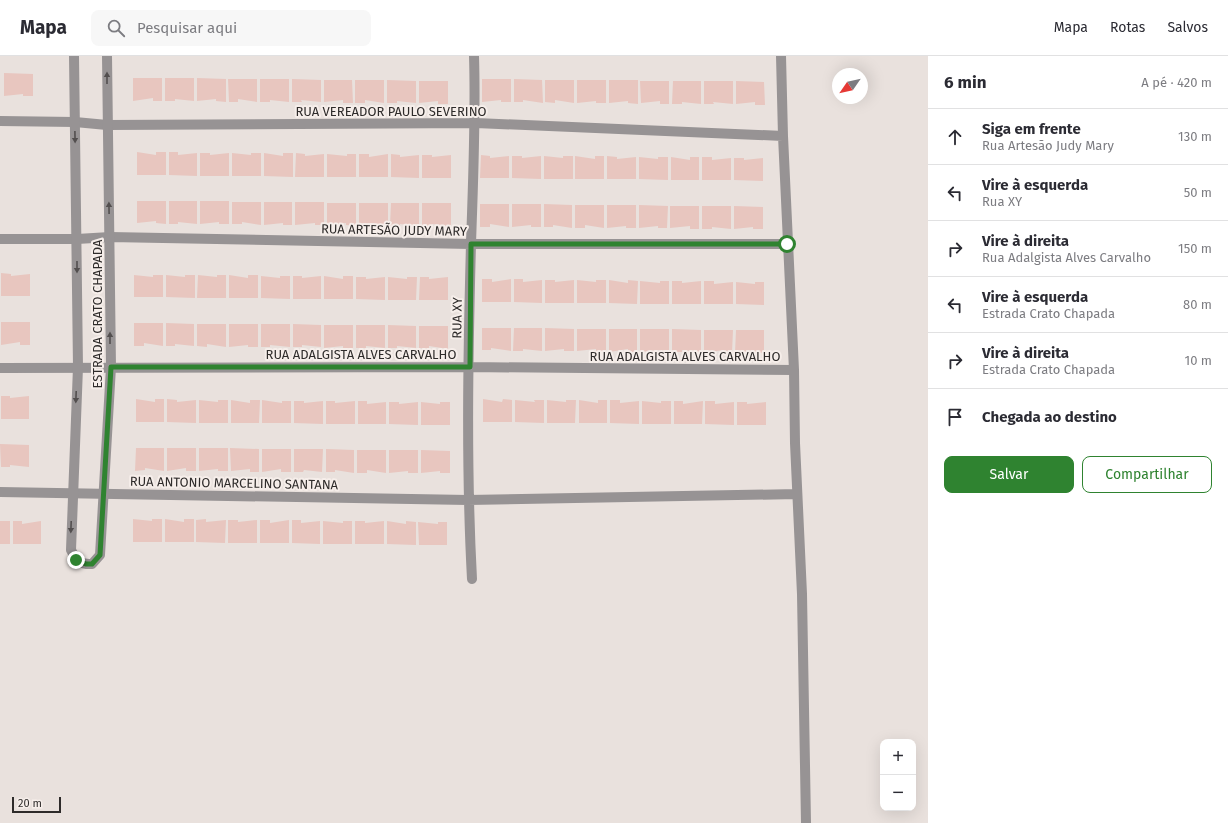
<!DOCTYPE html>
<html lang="pt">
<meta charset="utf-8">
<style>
:root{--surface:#fff;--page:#f7f7f7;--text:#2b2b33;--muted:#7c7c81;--line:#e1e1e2;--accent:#2f8330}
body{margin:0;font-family:"Fira Sans",sans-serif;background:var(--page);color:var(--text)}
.controls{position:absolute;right:12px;bottom:12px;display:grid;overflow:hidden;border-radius:8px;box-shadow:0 4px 16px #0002}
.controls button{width:36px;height:36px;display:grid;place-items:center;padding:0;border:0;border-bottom:1px solid var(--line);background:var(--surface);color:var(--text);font:20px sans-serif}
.compass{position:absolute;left:832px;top:12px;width:36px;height:36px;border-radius:50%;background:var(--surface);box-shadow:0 4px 16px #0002;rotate:236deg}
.scale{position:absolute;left:12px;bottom:10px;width:49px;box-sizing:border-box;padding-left:4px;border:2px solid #2e2b2a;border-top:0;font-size:11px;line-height:14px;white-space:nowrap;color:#2e2b2a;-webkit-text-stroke:3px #f6eeea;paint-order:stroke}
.stop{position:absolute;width:12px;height:12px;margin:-9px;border:3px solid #2f8330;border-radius:50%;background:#fff}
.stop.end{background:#2f8330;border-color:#fff;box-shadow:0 1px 4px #0008}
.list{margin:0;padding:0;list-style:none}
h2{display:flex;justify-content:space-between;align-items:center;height:52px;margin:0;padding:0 16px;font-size:17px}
h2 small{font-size:13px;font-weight:400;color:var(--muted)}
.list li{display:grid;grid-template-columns:26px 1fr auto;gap:12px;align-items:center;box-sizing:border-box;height:56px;padding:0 16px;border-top:1px solid var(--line)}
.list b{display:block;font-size:15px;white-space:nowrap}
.list p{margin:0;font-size:13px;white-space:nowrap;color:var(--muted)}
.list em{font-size:13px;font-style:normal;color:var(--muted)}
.actions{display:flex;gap:8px;padding:12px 16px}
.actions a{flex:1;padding:9px 0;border:1px solid var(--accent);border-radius:8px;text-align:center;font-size:14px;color:var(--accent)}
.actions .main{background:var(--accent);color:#fff}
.icon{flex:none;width:22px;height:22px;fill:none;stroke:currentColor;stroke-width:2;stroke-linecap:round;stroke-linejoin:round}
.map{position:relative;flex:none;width:928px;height:767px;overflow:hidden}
header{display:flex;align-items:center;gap:24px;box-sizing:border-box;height:56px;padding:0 20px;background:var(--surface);border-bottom:1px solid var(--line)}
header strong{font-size:19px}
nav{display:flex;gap:22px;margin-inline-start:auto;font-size:14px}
.search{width:280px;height:36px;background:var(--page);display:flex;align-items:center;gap:10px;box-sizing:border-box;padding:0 14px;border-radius:8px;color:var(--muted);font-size:15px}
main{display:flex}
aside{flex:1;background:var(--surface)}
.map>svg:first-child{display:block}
.building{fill:#e8c6bf}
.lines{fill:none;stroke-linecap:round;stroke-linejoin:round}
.minor{stroke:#979394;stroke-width:10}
.tertiary{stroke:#979394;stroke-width:10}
.oneway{fill:#534f4f}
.route{stroke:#2f8330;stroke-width:5}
.labels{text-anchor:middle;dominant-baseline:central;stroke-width:4;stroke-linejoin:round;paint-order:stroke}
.street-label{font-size:13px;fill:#2e2b2a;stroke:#f6eeea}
</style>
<header>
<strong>Mapa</strong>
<div class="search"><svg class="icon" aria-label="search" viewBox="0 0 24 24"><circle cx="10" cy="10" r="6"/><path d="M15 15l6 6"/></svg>Pesquisar aqui</div>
<nav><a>Mapa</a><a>Rotas</a><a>Salvos</a></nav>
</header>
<main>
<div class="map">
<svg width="928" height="767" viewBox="0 0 928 767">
<rect width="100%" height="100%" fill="#e9e1dd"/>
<!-- building -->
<path class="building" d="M 4,17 L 33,18 L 33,40 L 23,40 L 23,38 L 4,40 Z
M 133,22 L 162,22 L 162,45 L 153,45 L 153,42 L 133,45 Z
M 165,22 L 194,22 L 194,45 L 175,43 L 175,45 L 165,45 Z
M 197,22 L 226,23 L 226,46 L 216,45 L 216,43 L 197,45 Z
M 228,23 L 257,23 L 257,46 L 238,43 L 238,46 L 229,46 Z
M 260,23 L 289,23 L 289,46 L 270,44 L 270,46 L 260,46 Z
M 292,23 L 321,24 L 321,46 L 301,44 L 302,46 L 292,46 Z
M 482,23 L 511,23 L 511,46 L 501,46 L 501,44 L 482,46 Z
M 514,23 L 542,24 L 543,47 L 523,44 L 523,46 L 514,46 Z
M 324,24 L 352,24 L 353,47 L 343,47 L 343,44 L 324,46 Z
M 355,24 L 384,24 L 384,47 L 365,44 L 365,47 L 355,47 Z
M 387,24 L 416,25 L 416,47 L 397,45 L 397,47 L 387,47 Z
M 545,24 L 574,24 L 574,47 L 555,44 L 555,47 L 545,46 Z
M 577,24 L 606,24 L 606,47 L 596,47 L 596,45 L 577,47 Z
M 609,24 L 638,24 L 638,48 L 628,47 L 628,45 L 609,47 Z
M 419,25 L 448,25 L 448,48 L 438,48 L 438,45 L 419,47 Z
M 640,25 L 669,25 L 669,48 L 660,48 L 660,45 L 641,47 Z
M 673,25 L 701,25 L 701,48 L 682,46 L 682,48 L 672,48 Z
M 704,25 L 733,25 L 733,48 L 713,46 L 714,48 L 704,48 Z
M 736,25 L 764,26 L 765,49 L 755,49 L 755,46 L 736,48 Z
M 137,96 L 156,99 L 156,96 L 166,96 L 166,119 L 137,119 Z
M 169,96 L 178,96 L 178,99 L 197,97 L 197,120 L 169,119 Z
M 200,97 L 210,97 L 210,99 L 229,97 L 229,120 L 200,120 Z
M 232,97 L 251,99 L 251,97 L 261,97 L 261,120 L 232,120 Z
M 264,97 L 283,100 L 283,97 L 293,97 L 293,121 L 264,120 Z
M 296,97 L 305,98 L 305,100 L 324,98 L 324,121 L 295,121 Z
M 327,98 L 347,100 L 347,98 L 356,98 L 356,121 L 327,121 Z
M 359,98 L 369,98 L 369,101 L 388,98 L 388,121 L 359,121 Z
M 391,98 L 400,99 L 400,101 L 419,99 L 419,122 L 391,121 Z
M 422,99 L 432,99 L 432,101 L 451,99 L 451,122 L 422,122 Z
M 481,99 L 490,100 L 490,102 L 509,100 L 509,122 L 480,122 Z
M 512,100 L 522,100 L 522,102 L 541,100 L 541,123 L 512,122 Z
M 544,100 L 563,102 L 563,100 L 573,100 L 573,123 L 544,123 Z
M 575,100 L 595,103 L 595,100 L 604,100 L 604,123 L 575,123 Z
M 607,100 L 617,101 L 617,103 L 636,101 L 636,123 L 607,123 Z
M 639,101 L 658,103 L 658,101 L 668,101 L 668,124 L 639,123 Z
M 671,101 L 690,104 L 690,101 L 699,101 L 699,124 L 671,124 Z
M 702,101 L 712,101 L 712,104 L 731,102 L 731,124 L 702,124 Z
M 734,102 L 744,102 L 744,104 L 763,102 L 763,125 L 734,124 Z
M 137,145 L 166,145 L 166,168 L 156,167 L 156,165 L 137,167 Z
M 169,145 L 197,145 L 197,168 L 178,166 L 178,168 L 169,168 Z
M 200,145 L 229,145 L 229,168 L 219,168 L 219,166 L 200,168 Z
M 232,146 L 261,146 L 261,169 L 242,166 L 242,168 L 232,168 Z
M 264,146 L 292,146 L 292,169 L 283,169 L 283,167 L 264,169 Z
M 295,146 L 324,146 L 324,169 L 315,169 L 315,167 L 295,169 Z
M 327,147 L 356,147 L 356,170 L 346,169 L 346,167 L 327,169 Z
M 359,147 L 388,147 L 388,170 L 368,167 L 368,170 L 359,170 Z
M 391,147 L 419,147 L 419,170 L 400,168 L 400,170 L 390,170 Z
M 422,147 L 451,147 L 451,170 L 432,168 L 432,170 L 422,170 Z
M 480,148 L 509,148 L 509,171 L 490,168 L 490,171 L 480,171 Z
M 512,148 L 541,148 L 541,171 L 531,171 L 531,169 L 512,171 Z
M 544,148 L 572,149 L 572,172 L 553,169 L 553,171 L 544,171 Z
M 575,149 L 604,149 L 604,172 L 585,169 L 585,172 L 575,172 Z
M 607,149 L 636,149 L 636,172 L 626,172 L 626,170 L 607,172 Z
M 639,149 L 668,150 L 667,172 L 658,172 L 658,170 L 639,172 Z
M 670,150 L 699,150 L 699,173 L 690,173 L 690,170 L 670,172 Z
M 702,150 L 731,150 L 731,173 L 712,171 L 712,173 L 702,173 Z
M 734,150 L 763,151 L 763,173 L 753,173 L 753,171 L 734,173 Z
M 1,217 L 11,218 L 11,220 L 30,218 L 30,240 L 1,240 Z
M 134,219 L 153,221 L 153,219 L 163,219 L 163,241 L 134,241 Z
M 166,219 L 185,221 L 185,219 L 195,219 L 195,242 L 166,241 Z
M 198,219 L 217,221 L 217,219 L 226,219 L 226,242 L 197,242 Z
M 229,219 L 248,222 L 248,219 L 258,219 L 258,242 L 229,242 Z
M 261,220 L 280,222 L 280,220 L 290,220 L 290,243 L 261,242 Z
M 293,220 L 302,220 L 302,222 L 321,220 L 321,243 L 293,243 Z
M 324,220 L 343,223 L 343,220 L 353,220 L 353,243 L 324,243 Z
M 356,221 L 366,221 L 366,223 L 385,221 L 385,244 L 356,243 Z
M 388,221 L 407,223 L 407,221 L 417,221 L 416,244 L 388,244 Z
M 420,221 L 429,221 L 429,223 L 448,221 L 448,244 L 419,244 Z
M 482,223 L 492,223 L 492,226 L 511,223 L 511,246 L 482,246 Z
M 514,223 L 523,223 L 523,226 L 542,224 L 542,247 L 514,246 Z
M 545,224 L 555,224 L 555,226 L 574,224 L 574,247 L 545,247 Z
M 577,224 L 596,226 L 596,224 L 606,224 L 606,247 L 577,247 Z
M 609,224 L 628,227 L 628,224 L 638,225 L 637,248 L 609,247 Z
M 640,225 L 660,227 L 660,225 L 669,225 L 669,248 L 640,248 Z
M 672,225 L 682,225 L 682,227 L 701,225 L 701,248 L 672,248 Z
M 704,225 L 714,225 L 714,228 L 733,226 L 733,248 L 704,248 Z
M 736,226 L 755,228 L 755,226 L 764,226 L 764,249 L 736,248 Z
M 1,266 L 30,266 L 30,289 L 20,289 L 20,286 L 1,289 Z
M 134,267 L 163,267 L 163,290 L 144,287 L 144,290 L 134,290 Z
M 166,267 L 194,268 L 194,290 L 175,288 L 175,290 L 166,290 Z
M 197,268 L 226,268 L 226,291 L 207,288 L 207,291 L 197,290 Z
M 229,268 L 258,268 L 258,291 L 248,291 L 248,289 L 229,291 Z
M 261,268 L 290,268 L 290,291 L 270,289 L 270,291 L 261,291 Z
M 293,268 L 321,269 L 321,291 L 302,289 L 302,291 L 293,291 Z
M 324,269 L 353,269 L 353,292 L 343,292 L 343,290 L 324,292 Z
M 356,269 L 385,269 L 385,292 L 366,290 L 366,292 L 356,292 Z
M 388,269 L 416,270 L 416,292 L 397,290 L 397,292 L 388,292 Z
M 419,270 L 448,270 L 448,293 L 429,290 L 429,293 L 419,292 Z
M 482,272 L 511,272 L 511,295 L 491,292 L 491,294 L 482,294 Z
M 514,272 L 542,272 L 542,295 L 523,293 L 523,295 L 513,295 Z
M 545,272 L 574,273 L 574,295 L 564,295 L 564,293 L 545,295 Z
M 577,273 L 606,273 L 606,296 L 596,295 L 596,293 L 577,295 Z
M 609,273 L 637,273 L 637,296 L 628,296 L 628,293 L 609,296 Z
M 640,273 L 669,273 L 669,296 L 659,296 L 660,294 L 640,296 Z
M 672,273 L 701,274 L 701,297 L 682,294 L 682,296 L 672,296 Z
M 704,274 L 733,274 L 732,297 L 723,297 L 723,294 L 704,297 Z
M 736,274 L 764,274 L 764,297 L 755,297 L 755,295 L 735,297 Z
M 1,340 L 10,340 L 10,342 L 29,340 L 29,363 L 1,363 Z
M 136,343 L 155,346 L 155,343 L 164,343 L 164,366 L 136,366 Z
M 167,343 L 177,344 L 177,346 L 196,344 L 196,367 L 167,366 Z
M 483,343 L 502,346 L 503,343 L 512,344 L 512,366 L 483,366 Z
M 199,344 L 218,346 L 218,344 L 228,344 L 228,367 L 199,367 Z
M 231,344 L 250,347 L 250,344 L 260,344 L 259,367 L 231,367 Z
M 262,344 L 282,347 L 282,345 L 291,345 L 291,367 L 262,367 Z
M 515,344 L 535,346 L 534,344 L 544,344 L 544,367 L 515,366 Z
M 547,344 L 566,346 L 566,344 L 576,344 L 575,367 L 547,367 Z
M 579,344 L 598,347 L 598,344 L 607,344 L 607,367 L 579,367 Z
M 610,344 L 620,344 L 620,347 L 639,345 L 639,368 L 610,367 Z
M 294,345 L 304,345 L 304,347 L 323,345 L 323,368 L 294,367 Z
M 326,345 L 335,345 L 335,347 L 355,345 L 355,368 L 326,368 Z
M 358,345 L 367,345 L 367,348 L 386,346 L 386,368 L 358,368 Z
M 642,345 L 661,347 L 661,345 L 671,345 L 671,368 L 642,368 Z
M 674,345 L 683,345 L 683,348 L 703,345 L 702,368 L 674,368 Z
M 705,345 L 715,345 L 715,348 L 734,346 L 734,369 L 705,368 Z
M 389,346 L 399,346 L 399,348 L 418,346 L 418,369 L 389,368 Z
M 421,346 L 440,348 L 440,346 L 450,346 L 450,369 L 421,369 Z
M 737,346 L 747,346 L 747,348 L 766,346 L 766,369 L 737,369 Z
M 0,388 L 29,389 L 29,411 L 10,409 L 10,411 L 1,411 Z
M 136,392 L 164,392 L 164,415 L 145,412 L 145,414 L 135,415 Z
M 167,392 L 196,392 L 196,415 L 186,415 L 186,412 L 167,415 Z
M 199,392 L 228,392 L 228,415 L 218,415 L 218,413 L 199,415 Z
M 230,392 L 259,393 L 259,416 L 250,416 L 250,413 L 231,415 Z
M 262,393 L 291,393 L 291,416 L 281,416 L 281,413 L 262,416 Z
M 294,393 L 323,393 L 322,416 L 304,414 L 303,416 L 294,416 Z
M 326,393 L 354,394 L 354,417 L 335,414 L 335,416 L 326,416 Z
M 357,394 L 386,394 L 386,417 L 367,414 L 367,417 L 357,417 Z
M 389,394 L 418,394 L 418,417 L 408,417 L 408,415 L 389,417 Z
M 421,394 L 450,395 L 450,417 L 440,417 L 440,415 L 421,417 Z
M 133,463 L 152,465 L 152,463 L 162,463 L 162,486 L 133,486 Z
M 165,463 L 184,466 L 184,463 L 194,463 L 194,486 L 165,486 Z
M 206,463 L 206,466 L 226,464 L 225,487 L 196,486 L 196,464 Z
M 228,464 L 238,464 L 238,466 L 257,464 L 257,487 L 228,487 Z
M 260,464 L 270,464 L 270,467 L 289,464 L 289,487 L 260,487 Z
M 292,464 L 301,464 L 301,467 L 320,465 L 320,488 L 292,487 Z
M 0,465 L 10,465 L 10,488 L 0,488 Z
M 13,465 L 22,465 L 22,468 L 41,465 L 41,488 L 13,488 Z
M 323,465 L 343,467 L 343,465 L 352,465 L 352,488 L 323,488 Z
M 355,465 L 365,465 L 365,467 L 384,465 L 384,488 L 355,488 Z
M 387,465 L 406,468 L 406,465 L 416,466 L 416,489 L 387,488 Z
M 418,466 L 438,468 L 438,466 L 447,466 L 447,489 L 419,489 Z"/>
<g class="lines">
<!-- minor -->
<path class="minor" d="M 781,0 L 783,80 L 794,314 L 795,387 L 802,538 L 806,767
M 0,65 L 75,66 L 107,69 L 476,67 L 783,80
M 0,183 L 77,183 L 110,181 L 471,188 L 787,188
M 0,312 L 469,311 L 794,314
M 0,436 L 468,444 L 797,438
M 472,523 C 466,412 468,299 471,188 C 473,125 476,63 474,0"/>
<!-- tertiary -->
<path class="tertiary" d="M 74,0 L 78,311 L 71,494 C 76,504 81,509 92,508 L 100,499 L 111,311 L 107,0"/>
</g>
<!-- one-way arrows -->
<defs><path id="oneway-solid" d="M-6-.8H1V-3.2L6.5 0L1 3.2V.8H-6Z"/></defs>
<g class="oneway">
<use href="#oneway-solid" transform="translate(107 22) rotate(-90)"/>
<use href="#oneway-solid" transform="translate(75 81) rotate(89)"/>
<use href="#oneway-solid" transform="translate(109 152) rotate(-91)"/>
<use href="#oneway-solid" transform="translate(77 211) rotate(90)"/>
<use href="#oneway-solid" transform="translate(110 282) rotate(-90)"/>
<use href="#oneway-solid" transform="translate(76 341) rotate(92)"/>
<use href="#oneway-solid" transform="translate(71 471) rotate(92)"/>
</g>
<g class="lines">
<!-- route -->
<path class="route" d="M 76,504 L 86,508 L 92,508 L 100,499 L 111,311 L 470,311 L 471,188 L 787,188"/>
</g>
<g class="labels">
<!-- street labels -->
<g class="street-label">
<text x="391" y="55">RUA VEREADOR PAULO SEVERINO</text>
<text transform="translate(394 174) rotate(1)">RUA ARTESÃO JUDY MARY</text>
<text transform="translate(97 258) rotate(-90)">ESTRADA CRATO CHAPADA</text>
<text transform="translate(457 262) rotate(-89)">RUA XY</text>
<text x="361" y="298">RUA ADALGISTA ALVES CARVALHO</text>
<text x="685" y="300">RUA ADALGISTA ALVES CARVALHO</text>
<text transform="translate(234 427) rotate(1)">RUA ANTONIO MARCELINO SANTANA</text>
</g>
</g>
</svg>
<div class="controls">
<button>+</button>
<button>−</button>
</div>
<svg class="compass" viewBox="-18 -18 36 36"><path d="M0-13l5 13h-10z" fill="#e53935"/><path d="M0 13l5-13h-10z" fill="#7c7c81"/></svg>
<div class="scale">20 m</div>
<div class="stop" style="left:787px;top:188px"></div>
<div class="stop end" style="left:76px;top:504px"></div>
</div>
<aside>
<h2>6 min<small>A pé · 420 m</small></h2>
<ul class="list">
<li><svg class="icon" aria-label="ahead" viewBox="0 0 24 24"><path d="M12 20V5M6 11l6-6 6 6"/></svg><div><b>Siga em frente</b><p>Rua Artesão Judy Mary</p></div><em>130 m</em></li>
<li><svg class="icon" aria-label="left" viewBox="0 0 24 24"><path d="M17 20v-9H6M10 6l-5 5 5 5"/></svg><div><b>Vire à esquerda</b><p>Rua XY</p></div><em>50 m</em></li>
<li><svg class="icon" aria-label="right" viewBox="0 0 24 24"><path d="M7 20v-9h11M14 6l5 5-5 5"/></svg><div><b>Vire à direita</b><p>Rua Adalgista Alves Carvalho</p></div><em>150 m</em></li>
<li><svg class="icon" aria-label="left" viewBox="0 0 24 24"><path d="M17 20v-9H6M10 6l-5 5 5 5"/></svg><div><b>Vire à esquerda</b><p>Estrada Crato Chapada</p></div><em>80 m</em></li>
<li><svg class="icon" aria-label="right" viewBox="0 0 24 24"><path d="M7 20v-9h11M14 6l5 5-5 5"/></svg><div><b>Vire à direita</b><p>Estrada Crato Chapada</p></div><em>10 m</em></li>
<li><svg class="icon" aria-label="arrive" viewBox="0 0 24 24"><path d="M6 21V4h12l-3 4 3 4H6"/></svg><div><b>Chegada ao destino</b></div></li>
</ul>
<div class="actions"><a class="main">Salvar</a><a>Compartilhar</a></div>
</aside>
</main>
